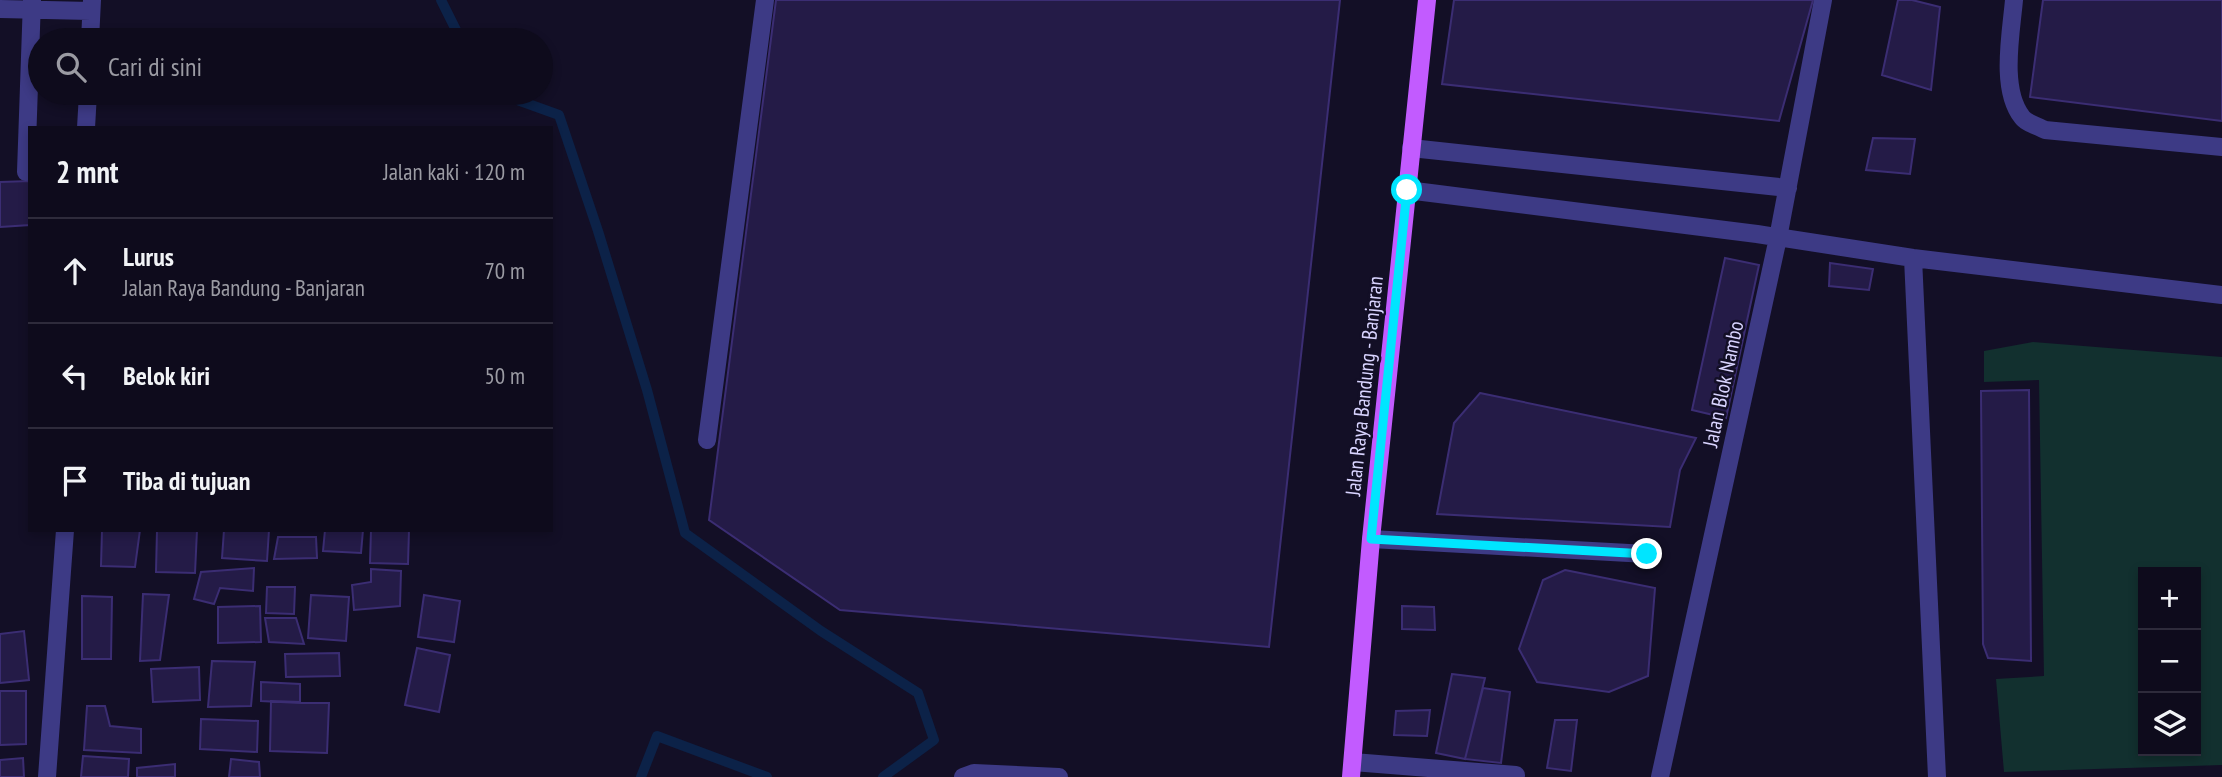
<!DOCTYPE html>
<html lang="id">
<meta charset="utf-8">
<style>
:root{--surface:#0e0b1c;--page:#1c1929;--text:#f1f3f6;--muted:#9b9ba3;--line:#2e2b3b}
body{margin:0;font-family:"PT Sans Narrow",sans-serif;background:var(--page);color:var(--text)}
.controls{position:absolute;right:21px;bottom:21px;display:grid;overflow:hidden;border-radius:0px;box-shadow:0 4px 10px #0003}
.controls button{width:63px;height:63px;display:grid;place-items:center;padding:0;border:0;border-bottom:2px solid var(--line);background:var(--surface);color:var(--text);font:35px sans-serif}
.stop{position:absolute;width:21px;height:21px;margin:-16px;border:5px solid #00e5ff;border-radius:50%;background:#fff}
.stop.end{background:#00e5ff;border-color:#fff;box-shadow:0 2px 7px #0008}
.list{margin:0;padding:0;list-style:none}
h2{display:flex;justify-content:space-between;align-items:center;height:91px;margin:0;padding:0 28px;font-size:30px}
h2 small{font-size:23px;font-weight:400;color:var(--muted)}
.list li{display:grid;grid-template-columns:46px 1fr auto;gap:21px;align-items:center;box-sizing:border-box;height:105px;padding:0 28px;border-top:2px solid var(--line)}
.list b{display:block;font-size:26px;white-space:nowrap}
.list p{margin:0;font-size:23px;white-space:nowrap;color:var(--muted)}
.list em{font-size:23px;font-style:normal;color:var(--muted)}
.icon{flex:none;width:38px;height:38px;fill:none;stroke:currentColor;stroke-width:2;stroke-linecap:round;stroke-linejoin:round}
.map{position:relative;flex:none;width:2222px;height:777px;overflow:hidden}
.search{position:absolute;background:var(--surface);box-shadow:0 4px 10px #0003;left:28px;top:28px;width:525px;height:77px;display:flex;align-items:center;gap:18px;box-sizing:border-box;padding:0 24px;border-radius:38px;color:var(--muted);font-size:26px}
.panel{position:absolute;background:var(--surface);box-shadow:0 4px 10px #0003;left:28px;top:126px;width:525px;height:406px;border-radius:0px}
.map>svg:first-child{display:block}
.green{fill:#12302f;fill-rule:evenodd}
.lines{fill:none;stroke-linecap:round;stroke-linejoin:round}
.stream{stroke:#0c2248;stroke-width:10}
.building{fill:#241b47;stroke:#3b2d73;stroke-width:2}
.minor{stroke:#3d3a85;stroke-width:18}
.major{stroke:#c25bff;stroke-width:18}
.route{stroke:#00e5ff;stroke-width:9}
.labels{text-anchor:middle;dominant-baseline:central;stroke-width:5;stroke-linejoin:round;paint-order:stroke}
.street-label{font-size:21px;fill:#d9d4ff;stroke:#130f26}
</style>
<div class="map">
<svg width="2222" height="777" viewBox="0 0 2222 777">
<rect width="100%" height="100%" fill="#130f26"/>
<!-- green -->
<path class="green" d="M 2033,342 L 2222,357 L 2222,765 L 2004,772 L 1996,679 L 2044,676 L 2039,380 L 1984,382 L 1984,351 ZM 2143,572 L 2196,572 L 2196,751 L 2143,751 Z"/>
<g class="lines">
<!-- stream -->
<path class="stream" d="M 441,0 L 461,40
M 498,93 L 559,115 L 598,231 L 647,390 L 685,533 L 821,631 L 918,693 L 934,740 L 883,777
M 641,777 L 657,736 L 767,777"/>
</g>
<!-- building -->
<path class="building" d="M 776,0 L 1340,0 L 1269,647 L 840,610 L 709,520 Z
M 1454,0 L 1813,0 L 1779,121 L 1442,84 Z
M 1898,0 L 1912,0 L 1940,7 L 1931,90 L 1882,75 Z
M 2043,0 L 2222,0 L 2222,121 L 2030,97 Z
M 1873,138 L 1915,139 L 1910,174 L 1866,170 Z
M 30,181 L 30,225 L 0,227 L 0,182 Z
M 1725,258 L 1759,265 L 1726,418 L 1692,410 Z
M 1830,263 L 1873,269 L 1869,290 L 1829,286 Z
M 2029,390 L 2031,661 L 1988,658 L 1983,644 L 1981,391 Z
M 1480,393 L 1696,438 L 1680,470 L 1670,527 L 1437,514 L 1454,423 Z
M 102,530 L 140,530 L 135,567 L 101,566 Z
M 157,530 L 197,530 L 195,573 L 156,572 Z
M 224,530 L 269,530 L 267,561 L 222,558 Z
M 325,530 L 363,530 L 361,553 L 323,551 Z
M 371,530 L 409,530 L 408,564 L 370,563 Z
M 278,537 L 316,537 L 317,558 L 274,559 Z
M 254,568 L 253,591 L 220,588 L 214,604 L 194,599 L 201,572 Z
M 371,569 L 401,571 L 400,606 L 354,610 L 352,585 L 371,582 Z
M 1565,570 L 1655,588 L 1648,676 L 1609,692 L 1537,682 L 1519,649 L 1543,580 Z
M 267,587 L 295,587 L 294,614 L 266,613 Z
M 143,594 L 169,595 L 160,660 L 140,661 Z
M 311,595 L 349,597 L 346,641 L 308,638 Z
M 424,595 L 460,601 L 454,642 L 418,637 Z
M 82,596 L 112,597 L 111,659 L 82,659 Z
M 260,606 L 261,642 L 218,643 L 218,607 Z
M 1402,606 L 1434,607 L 1435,630 L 1402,629 Z
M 265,618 L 296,618 L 304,644 L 269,642 Z
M 24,631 L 29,680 L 0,683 L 0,634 Z
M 417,648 L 450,655 L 439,712 L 405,705 Z
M 339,653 L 340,676 L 286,677 L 285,654 Z
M 212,661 L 255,662 L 251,706 L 208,707 Z
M 199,667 L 200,700 L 153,702 L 151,669 Z
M 1452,674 L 1485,678 L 1465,759 L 1436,753 Z
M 261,682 L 300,684 L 300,703 L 261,701 Z
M 1483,688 L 1510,692 L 1501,763 L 1465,759 Z
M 0,691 L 26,691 L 26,744 L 0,745 Z
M 271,701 L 329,703 L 327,753 L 270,751 Z
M 87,706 L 105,706 L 110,726 L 141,729 L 141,753 L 84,750 Z
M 1430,710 L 1427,736 L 1394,735 L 1396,711 Z
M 201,719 L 258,721 L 257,752 L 200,749 Z
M 1555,720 L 1577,720 L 1571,771 L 1547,768 Z
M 83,756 L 129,759 L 128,777 L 81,777 Z
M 23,758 L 24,777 L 0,777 L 0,760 Z
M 231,759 L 259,762 L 260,777 L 229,777 Z
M 175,764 L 175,777 L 137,777 L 137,768 Z"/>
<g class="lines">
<!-- minor -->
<path class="minor" d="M 2014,0 C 2011,34 2000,89 2022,117 C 2026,123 2038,126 2045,130 L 2222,147
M 0,9 L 91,11
M 90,40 L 92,0
M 86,128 L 88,93
M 1411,148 L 1788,188
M 26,172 L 32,0
M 1407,190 L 1757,234 L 1913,258 L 2222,295
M 1913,258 L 1937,777
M 707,440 L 765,0
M 1371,539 L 1647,554
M 1353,762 L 1516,775
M 47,777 L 65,530
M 963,777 L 974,773 L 1059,777
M 1660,777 L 1778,238 L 1823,0"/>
<!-- major -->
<path class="major" d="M 1351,777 L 1371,539 L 1427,0"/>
</g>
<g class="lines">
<!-- route -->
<path class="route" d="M 1407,190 L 1371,539 L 1647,554"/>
</g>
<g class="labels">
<!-- street labels -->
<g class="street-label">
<text transform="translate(1723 384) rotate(-78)">Jalan Blok Nambo</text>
<text transform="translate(1364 386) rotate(-84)">Jalan Raya Bandung - Banjaran</text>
</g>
</g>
</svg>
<div class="controls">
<button>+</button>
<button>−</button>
<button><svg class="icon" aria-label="layers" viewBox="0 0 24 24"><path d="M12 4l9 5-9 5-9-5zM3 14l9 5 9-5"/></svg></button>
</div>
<div class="stop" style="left:1407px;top:190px"></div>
<div class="stop end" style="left:1647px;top:554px"></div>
<div class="search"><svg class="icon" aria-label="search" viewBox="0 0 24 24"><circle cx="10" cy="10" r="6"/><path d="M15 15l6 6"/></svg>Cari di sini</div>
<section class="panel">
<h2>2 mnt<small>Jalan kaki · 120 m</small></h2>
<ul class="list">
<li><svg class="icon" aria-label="ahead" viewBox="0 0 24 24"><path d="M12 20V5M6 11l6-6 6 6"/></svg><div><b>Lurus</b><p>Jalan Raya Bandung - Banjaran</p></div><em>70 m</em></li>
<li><svg class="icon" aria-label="left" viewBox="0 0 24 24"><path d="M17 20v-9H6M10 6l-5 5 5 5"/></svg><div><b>Belok kiri</b></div><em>50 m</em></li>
<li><svg class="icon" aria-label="arrive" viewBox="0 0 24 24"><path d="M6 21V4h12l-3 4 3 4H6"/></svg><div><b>Tiba di tujuan</b></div></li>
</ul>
</section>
</div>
